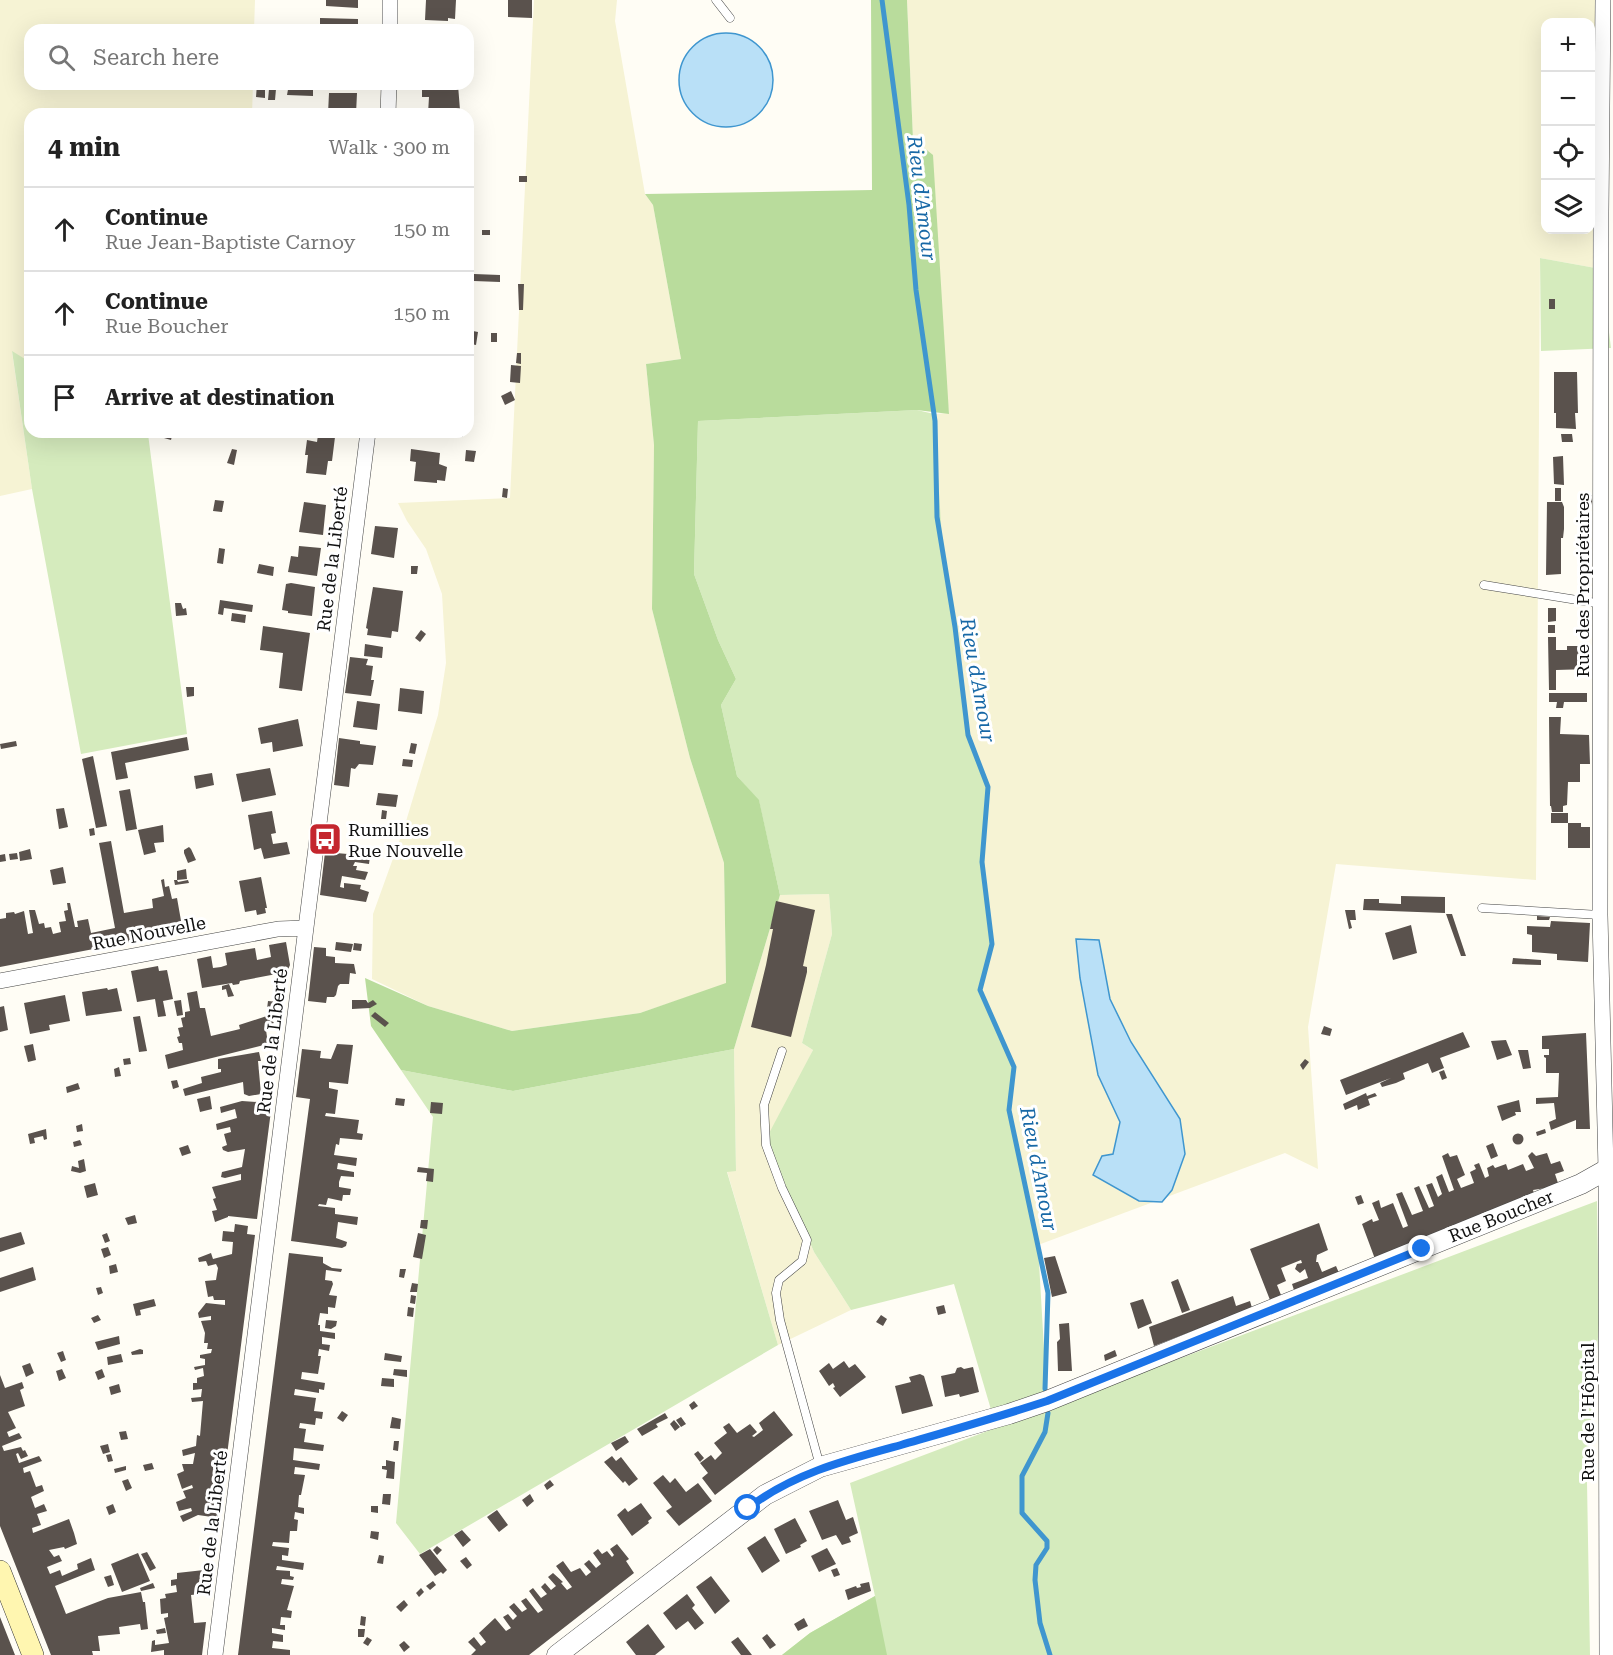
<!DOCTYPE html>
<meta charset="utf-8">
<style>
:root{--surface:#fff;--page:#f6f6f6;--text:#222;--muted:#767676;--line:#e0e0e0}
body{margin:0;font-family:"Roboto Serif",serif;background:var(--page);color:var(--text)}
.controls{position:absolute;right:18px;top:18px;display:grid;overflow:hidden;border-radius:12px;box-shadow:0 6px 24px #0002}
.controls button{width:54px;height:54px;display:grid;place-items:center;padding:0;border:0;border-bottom:2px solid var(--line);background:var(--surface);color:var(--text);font:30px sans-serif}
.stop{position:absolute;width:18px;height:18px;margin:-14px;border:4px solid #1a73e8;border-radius:50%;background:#fff}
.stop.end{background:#1a73e8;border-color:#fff;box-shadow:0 2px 6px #0008}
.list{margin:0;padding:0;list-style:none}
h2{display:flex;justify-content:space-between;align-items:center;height:78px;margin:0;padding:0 24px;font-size:26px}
h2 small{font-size:20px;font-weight:400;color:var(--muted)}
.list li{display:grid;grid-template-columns:39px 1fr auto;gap:18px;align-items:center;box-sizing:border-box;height:84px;padding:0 24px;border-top:2px solid var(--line)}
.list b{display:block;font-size:22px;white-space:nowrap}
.list p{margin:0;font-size:20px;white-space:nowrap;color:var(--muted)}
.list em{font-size:20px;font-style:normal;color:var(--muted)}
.icon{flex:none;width:33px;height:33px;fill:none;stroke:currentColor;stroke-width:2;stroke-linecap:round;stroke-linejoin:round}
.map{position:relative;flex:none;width:1613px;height:1655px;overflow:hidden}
.search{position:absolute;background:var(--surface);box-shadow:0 6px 24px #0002;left:24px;top:24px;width:450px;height:66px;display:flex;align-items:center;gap:15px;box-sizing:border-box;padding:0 21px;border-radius:18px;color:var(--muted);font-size:22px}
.panel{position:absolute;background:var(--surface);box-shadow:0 6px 24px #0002;left:24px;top:108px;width:450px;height:330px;border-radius:18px}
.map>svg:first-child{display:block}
.farmland{fill:#f6f3d4;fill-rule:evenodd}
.green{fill:#d5ebbd}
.forest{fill:#b9dc9c}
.water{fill:#b9e0f7;stroke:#3f96cf;stroke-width:1.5}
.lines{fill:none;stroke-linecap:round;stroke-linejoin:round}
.stream{stroke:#3f96cf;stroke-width:5}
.building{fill:#5a524d}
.service-casing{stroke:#444;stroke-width:9}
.minor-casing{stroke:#444;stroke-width:16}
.tertiary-casing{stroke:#444;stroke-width:21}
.secondary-casing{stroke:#333;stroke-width:22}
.service{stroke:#fff;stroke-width:8}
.minor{stroke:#fff;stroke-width:15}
.tertiary{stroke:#fff;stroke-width:20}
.secondary{stroke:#fff6b0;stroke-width:21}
.route{stroke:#1a73e8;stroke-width:8}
.labels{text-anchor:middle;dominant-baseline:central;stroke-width:6;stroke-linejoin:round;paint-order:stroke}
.street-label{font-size:18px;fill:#111;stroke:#fff}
.poi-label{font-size:18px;fill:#111;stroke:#fff;text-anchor:start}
.water-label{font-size:20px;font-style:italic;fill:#1768a6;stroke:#fff}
</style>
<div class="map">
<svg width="1613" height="1655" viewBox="0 0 1613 1655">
<rect width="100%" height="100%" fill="#fffdf5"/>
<!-- farmland -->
<path class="farmland" d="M 0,0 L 255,0 L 254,30 L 30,30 L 30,84 L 253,84 L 252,114 L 30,114 L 30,362 L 12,352 L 32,489 L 0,496 Z
M 534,0 L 617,0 L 615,21 L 645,194 L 653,205 L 681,359 L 646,364 L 654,445 L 652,609 L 690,758 L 724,863 L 726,984 L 640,1013 L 512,1031 L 428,1006 L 372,979 L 373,914 L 404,828 L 438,715 L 446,663 L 442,594 L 426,549 L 407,521 L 398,503 L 510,498 Z
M 907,0 L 1604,0 L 1601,269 L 1540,258 L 1536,880 L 1336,864 L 1308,1027 L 1318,1169 L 1285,1153 L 1038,1245 L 1009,1110 L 1014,1067 L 980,990 L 992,944 L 983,868 L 988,787 L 968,735 L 937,517 L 934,414 L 949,413 L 913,139 ZM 1546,22 L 1590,22 L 1590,230 L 1546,230 Z
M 829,894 L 832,934 L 802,1043 L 813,1050 L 767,1145 L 814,1252 L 851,1310 L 778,1345 L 727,1171 L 736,1170 L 734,1049 L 780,895 Z"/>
<!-- green -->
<path class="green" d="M 1540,258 L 1601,269 L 1611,348 L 1541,351 Z
M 12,351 L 30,362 L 30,432 L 143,432 L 148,434 L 187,734 L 81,754 L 32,489 Z
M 917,410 L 934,414 L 943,553 L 968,735 L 988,787 L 983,868 L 992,944 L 980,990 L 1014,1067 L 1009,1110 L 1038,1245 L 1047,1401 L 992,1413 L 954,1284 L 851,1310 L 814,1252 L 766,1139 L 813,1050 L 802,1043 L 832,934 L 829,894 L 780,895 L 759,801 L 737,776 L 721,705 L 736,679 L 718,640 L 694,574 L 698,421 Z
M 734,1049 L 736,1171 L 727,1172 L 778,1345 L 420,1554 L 396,1523 L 433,1117 L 401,1070 L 513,1091 Z
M 1597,1201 L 1599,1324 L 1587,1482 L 1590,1655 L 782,1655 L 810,1633 L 875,1596 L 850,1483 Z"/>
<!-- forest -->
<path class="forest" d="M 871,0 L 907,0 L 913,139 L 933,155 L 949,414 L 917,410 L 698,421 L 694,574 L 718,640 L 736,679 L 721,705 L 737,776 L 759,800 L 780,895 L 734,1049 L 513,1091 L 401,1070 L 371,1026 L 365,978 L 428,1006 L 512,1031 L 640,1013 L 726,983 L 724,863 L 690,758 L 652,609 L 654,445 L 646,364 L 681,359 L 653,205 L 645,194 L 872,190 Z
M 875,1596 L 887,1655 L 782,1655 L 810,1633 Z"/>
<!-- water -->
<path class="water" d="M679 80a47 47 0 1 1 94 0a47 47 0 1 1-94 0Z
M 1076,939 L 1099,940 L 1110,999 L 1131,1042 L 1180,1119 L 1185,1154 L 1172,1190 L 1162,1202 L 1139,1201 L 1093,1175 L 1102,1156 L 1113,1154 L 1120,1122 L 1098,1075 L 1080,978 Z"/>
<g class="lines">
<!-- stream -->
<path class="stream" d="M 882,0 L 909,205 L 916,290 L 935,421 L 937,517 L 955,627 L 968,735 L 988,787 L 982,862 L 992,944 L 980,990 L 1014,1067 L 1009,1110 L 1048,1293 L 1045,1389
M 1048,1413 L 1045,1432 L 1022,1476 L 1022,1513 L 1047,1541 L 1047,1548 L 1036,1565 L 1035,1580 L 1040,1623 L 1050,1655"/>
</g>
<!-- building -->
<path class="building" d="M 326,0 L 358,0 L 358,8 L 326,6 Z
M 426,0 L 456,0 L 455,19 L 448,18 L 448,21 L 425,20 Z
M 508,0 L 532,0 L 532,18 L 508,17 Z
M 320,18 L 358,19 L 358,30 L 320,30 Z
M 257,84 L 265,84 L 265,98 L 256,97 Z
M 289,84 L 313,84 L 313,96 L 287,95 Z
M 422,84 L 458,85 L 460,110 L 457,110 L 457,114 L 428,114 L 429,97 L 422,97 Z
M 269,89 L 276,89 L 275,100 L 268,100 Z
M 329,93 L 357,93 L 356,114 L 328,114 Z
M 519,176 L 527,176 L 527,182 L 519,182 Z
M 482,230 L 490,230 L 490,235 L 482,235 Z
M 474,274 L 500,275 L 500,282 L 474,281 Z
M 518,284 L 524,284 L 523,310 L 519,310 Z
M 1549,299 L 1555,299 L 1555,309 L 1549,309 Z
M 473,331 L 478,332 L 476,345 L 471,344 Z
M 491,333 L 497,333 L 497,342 L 491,342 Z
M 517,353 L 521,353 L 521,364 L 516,363 Z
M 511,365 L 521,366 L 520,383 L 510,382 Z
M 1554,372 L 1577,372 L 1578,413 L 1575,413 L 1576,429 L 1556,428 L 1556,413 L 1554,413 Z
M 511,391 L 515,400 L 505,405 L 501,396 Z
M 166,432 L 173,432 L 171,440 L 164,438 Z
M 431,432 L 463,432 L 463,437 L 430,435 Z
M 1561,434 L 1572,434 L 1573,442 L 1562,442 Z
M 318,435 L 335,437 L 332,461 L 328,461 L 326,475 L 306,473 L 308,455 L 305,455 L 307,440 L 317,442 Z
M 232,449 L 237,450 L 234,465 L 227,463 Z
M 411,449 L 440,453 L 439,464 L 447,467 L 445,481 L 437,480 L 437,483 L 414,481 L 416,462 L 410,461 Z
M 466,450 L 476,451 L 474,462 L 465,461 Z
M 1563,456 L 1564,485 L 1554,484 L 1553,457 Z
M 503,488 L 508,489 L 507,498 L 502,497 Z
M 1555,488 L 1561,488 L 1561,501 L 1555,501 Z
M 1583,495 L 1592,495 L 1592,505 L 1583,505 Z
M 215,500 L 224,501 L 222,512 L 213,511 Z
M 304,502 L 326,505 L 323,535 L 299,532 Z
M 1547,502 L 1562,502 L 1564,507 L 1564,529 L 1563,538 L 1561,538 L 1561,574 L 1546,575 Z
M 375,526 L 398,528 L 394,558 L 371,554 Z
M 299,546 L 321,548 L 317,576 L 288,572 L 291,556 L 298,557 Z
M 219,548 L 225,549 L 223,564 L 217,563 Z
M 259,564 L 274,567 L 273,576 L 257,573 Z
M 411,566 L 418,566 L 417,574 L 411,574 Z
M 291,583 L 315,587 L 312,616 L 288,613 L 288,611 L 282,610 L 286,584 Z
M 373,587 L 403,591 L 398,632 L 392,631 L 391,638 L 367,635 L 368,629 L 366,628 Z
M 220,600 L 253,605 L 252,612 L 224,608 L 223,615 L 218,614 Z
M 175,603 L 181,603 L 183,609 L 186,608 L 187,615 L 176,616 Z
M 1548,608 L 1556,608 L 1556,621 L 1548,622 Z
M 232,613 L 246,615 L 245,623 L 231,621 Z
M 1548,625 L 1555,625 L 1555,633 L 1548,633 Z
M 263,626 L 310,633 L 302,691 L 279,688 L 283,653 L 260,650 Z
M 421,630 L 426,634 L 420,642 L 415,638 Z
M 1548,637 L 1556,637 L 1556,650 L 1567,650 L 1567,646 L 1590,646 L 1590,669 L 1556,670 L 1556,690 L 1549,690 Z
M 365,644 L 383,647 L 382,658 L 364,656 Z
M 350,657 L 368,659 L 366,665 L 373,666 L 371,680 L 374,680 L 371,696 L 345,693 Z
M 186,687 L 194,687 L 194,696 L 187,697 Z
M 400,688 L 424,691 L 422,714 L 398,711 Z
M 1549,693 L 1587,693 L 1587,702 L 1564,702 L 1563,708 L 1556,708 L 1557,702 L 1549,702 Z
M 357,701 L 380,704 L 377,730 L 353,727 Z
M 1549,717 L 1561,717 L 1560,734 L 1589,735 L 1590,764 L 1580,764 L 1580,782 L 1568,782 L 1567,805 L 1563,806 L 1563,812 L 1552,812 L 1551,806 L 1550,806 Z
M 298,719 L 303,746 L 273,752 L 272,742 L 261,744 L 258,728 Z
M 187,737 L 189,750 L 125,763 L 128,778 L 116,780 L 111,752 Z
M 339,738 L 360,741 L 360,744 L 376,746 L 373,765 L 359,764 L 355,769 L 351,768 L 349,787 L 334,785 Z
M 16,741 L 17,746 L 1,749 L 0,744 Z
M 411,743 L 417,744 L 415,754 L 409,753 Z
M 93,756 L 107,826 L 96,828 L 82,759 Z
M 403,759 L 413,760 L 412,767 L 402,766 Z
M 270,768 L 276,795 L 242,802 L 236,774 Z
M 212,773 L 214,785 L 196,789 L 194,776 Z
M 130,789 L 137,829 L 126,831 L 119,791 Z
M 378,793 L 398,795 L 396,807 L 376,805 Z
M 64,808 L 68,827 L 59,829 L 56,809 Z
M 382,810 L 387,811 L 386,819 L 381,819 Z
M 272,811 L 276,833 L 271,834 L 273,844 L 287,842 L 290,854 L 264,859 L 261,848 L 254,850 L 248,815 Z
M 1551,813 L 1568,813 L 1568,823 L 1551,823 Z
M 1568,823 L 1581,823 L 1581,827 L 1590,827 L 1590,848 L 1568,848 Z
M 163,825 L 164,842 L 154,843 L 156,852 L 144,855 L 138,830 Z
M 94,828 L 95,835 L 90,836 L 89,829 Z
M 111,841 L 124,913 L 153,908 L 152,899 L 164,896 L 161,880 L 164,879 L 165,887 L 169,886 L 172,899 L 177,898 L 183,932 L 130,940 L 130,942 L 0,967 L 0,919 L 6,918 L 6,913 L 14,912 L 15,914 L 24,911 L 28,934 L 33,933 L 29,910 L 35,910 L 39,924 L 44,923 L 45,928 L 51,927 L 53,934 L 61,932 L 59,922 L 66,921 L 64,911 L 68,910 L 67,903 L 70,903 L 75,927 L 78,927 L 77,921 L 88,919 L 91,933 L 115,928 L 99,843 Z
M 189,847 L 191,849 L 196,860 L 188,863 L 184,853 L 184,850 Z
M 30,849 L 32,859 L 20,861 L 19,852 Z
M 325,852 L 370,856 L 369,864 L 355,862 L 353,866 L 357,866 L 356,870 L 368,872 L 365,880 L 342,876 L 340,887 L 344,888 L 344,883 L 361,885 L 360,889 L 369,892 L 366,902 L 320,895 Z
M 17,853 L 18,859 L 10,860 L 9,854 Z
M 5,854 L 6,861 L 0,862 L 0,855 Z
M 63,867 L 66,883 L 53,885 L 50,870 Z
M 186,869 L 187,879 L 177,880 L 177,871 Z
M 261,877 L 267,908 L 265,908 L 266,913 L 257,915 L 256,910 L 245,912 L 239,881 Z
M 174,880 L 177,880 L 178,882 L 188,880 L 189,883 L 175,885 Z
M 1401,896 L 1445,897 L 1445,913 L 1363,910 L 1364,899 L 1379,899 L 1379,903 L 1401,904 Z
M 776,901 L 815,910 L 803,966 L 807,967 L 807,972 L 791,1037 L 751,1027 L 766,965 L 773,929 L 770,929 Z
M 1345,910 L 1355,910 L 1356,920 L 1350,920 L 1352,928 L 1349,929 Z
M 1446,914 L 1452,914 L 1466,956 L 1461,956 Z
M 1537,916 L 1550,917 L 1549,920 L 1537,920 Z
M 1551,921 L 1590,923 L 1588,962 L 1557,960 L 1557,954 L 1532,952 L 1532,935 L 1527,934 L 1527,926 L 1550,927 Z
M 1411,925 L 1417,953 L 1393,960 L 1385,933 Z
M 286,942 L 290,965 L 287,972 L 240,981 L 239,984 L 233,985 L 232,983 L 202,988 L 197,959 L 211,956 L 213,968 L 221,967 L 227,965 L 225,953 L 255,948 L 257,960 L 271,957 L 269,945 Z
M 336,942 L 353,944 L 351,952 L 335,950 Z
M 354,943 L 362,944 L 361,951 L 353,950 Z
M 314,947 L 326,948 L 326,956 L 335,957 L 335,963 L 354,964 L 356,974 L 350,973 L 349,984 L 340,984 L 338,986 L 336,995 L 334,997 L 327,997 L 326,1003 L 308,1001 Z
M 1513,958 L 1541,960 L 1541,965 L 1512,964 Z
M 158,966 L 159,971 L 167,970 L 173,999 L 163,1001 L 166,1016 L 158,1017 L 155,999 L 137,1002 L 131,971 Z
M 229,984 L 234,996 L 228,997 L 226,989 L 222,990 L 222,986 Z
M 107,988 L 108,990 L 117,988 L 122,1011 L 86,1016 L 82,992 Z
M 197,991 L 200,1008 L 205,1008 L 211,1036 L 240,1029 L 239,1025 L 270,1015 L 270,1018 L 274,1023 L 266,1030 L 268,1044 L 168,1069 L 165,1055 L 183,1050 L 182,1043 L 179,1043 L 177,1037 L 180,1036 L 178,1028 L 183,1027 L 181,1018 L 185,1017 L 185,1012 L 190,1011 L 187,993 Z
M 65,995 L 70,1021 L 49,1025 L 50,1030 L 30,1034 L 24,1003 Z
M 181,1000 L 183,1015 L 177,1016 L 174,1001 Z
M 352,1000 L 366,1000 L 368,1003 L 373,1000 L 377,1004 L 370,1008 L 352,1009 Z
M 268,1001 L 278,1002 L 277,1010 L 267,1009 Z
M 4,1006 L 8,1030 L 0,1032 L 0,1007 Z
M 375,1012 L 389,1023 L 385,1027 L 371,1016 Z
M 140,1016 L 147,1051 L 139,1052 L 133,1017 Z
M 1324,1026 L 1332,1029 L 1330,1036 L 1321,1034 Z
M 1463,1032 L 1470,1047 L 1440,1058 L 1444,1068 L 1432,1073 L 1428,1063 L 1403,1073 L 1405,1079 L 1396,1083 L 1382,1087 L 1380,1083 L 1391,1078 L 1346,1095 L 1340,1080 Z
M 1586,1033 L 1590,1129 L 1576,1129 L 1576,1120 L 1551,1130 L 1549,1122 L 1556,1119 L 1554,1103 L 1536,1104 L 1536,1098 L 1558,1097 L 1559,1073 L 1546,1073 L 1546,1058 L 1544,1057 L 1544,1055 L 1549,1055 L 1549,1049 L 1542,1049 L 1542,1036 Z
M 1506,1040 L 1512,1055 L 1497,1060 L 1491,1041 Z
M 33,1044 L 36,1060 L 28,1062 L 24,1046 Z
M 337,1044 L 353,1045 L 348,1084 L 329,1082 L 329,1088 L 338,1090 L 335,1114 L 326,1113 L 325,1116 L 359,1120 L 357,1133 L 363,1134 L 362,1140 L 340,1138 L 339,1145 L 336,1144 L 334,1155 L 357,1158 L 356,1166 L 338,1163 L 337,1169 L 354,1172 L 354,1177 L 341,1176 L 339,1182 L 339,1187 L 351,1189 L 350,1195 L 343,1195 L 342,1201 L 328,1198 L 326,1205 L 319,1204 L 318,1206 L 335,1208 L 335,1214 L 358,1217 L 357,1225 L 338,1222 L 336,1238 L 347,1242 L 346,1246 L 342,1248 L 291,1241 L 310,1099 L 296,1097 L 302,1049 L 321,1051 L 320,1058 L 331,1059 Z
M 1518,1050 L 1528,1050 L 1531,1068 L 1523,1069 Z
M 259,1052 L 261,1061 L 258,1061 L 261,1094 L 249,1096 L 244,1094 L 243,1082 L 185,1096 L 183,1089 L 202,1083 L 201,1077 L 221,1072 L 221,1069 L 218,1069 L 218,1059 Z
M 130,1058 L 131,1064 L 124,1065 L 123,1059 Z
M 1305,1059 L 1309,1062 L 1303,1070 L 1300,1065 Z
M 119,1067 L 121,1076 L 115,1077 L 114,1069 Z
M 1444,1070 L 1447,1078 L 1442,1080 L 1439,1072 Z
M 177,1080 L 179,1087 L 173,1089 L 171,1081 Z
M 78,1083 L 80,1089 L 67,1093 L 66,1087 Z
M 1366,1093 L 1367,1096 L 1375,1093 L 1377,1096 L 1368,1099 L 1370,1105 L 1358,1110 L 1357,1105 L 1345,1110 L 1343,1104 Z
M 210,1096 L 212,1109 L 200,1112 L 197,1099 Z
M 396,1098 L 405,1099 L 404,1106 L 395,1105 Z
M 1519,1100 L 1521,1112 L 1515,1112 L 1516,1115 L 1502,1121 L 1497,1106 Z
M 242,1101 L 272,1103 L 257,1219 L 228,1216 L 228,1217 L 215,1222 L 212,1211 L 217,1210 L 213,1199 L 216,1198 L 212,1187 L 241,1180 L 241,1174 L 225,1178 L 221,1177 L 222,1172 L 242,1167 L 245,1149 L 228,1152 L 223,1150 L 222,1147 L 227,1145 L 224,1134 L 231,1132 L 230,1127 L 217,1130 L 216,1124 L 237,1118 L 235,1109 L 221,1113 L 220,1107 Z
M 431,1102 L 443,1103 L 442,1114 L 430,1113 Z
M 82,1124 L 83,1131 L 77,1132 L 76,1126 Z
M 46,1129 L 47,1139 L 44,1140 L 43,1136 L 34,1138 L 35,1143 L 30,1144 L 28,1134 Z
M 1545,1129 L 1546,1133 L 1537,1136 L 1536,1132 Z
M1512.5 1139a5.5 5.5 0 1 1 11 0a5.5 5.5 0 1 1-11 0Z
M 80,1140 L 82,1145 L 74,1147 L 73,1142 Z
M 1493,1143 L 1498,1156 L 1491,1159 L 1486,1146 Z
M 188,1145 L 191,1153 L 182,1156 L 179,1148 Z
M 1532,1152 L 1536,1156 L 1547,1153 L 1551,1164 L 1560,1161 L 1564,1171 L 1555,1174 L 1559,1186 L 1533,1190 L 1535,1196 L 1375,1259 L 1362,1224 L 1372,1219 L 1373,1222 L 1379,1220 L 1372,1203 L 1379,1200 L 1381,1208 L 1393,1203 L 1403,1228 L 1408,1226 L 1396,1194 L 1402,1192 L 1412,1215 L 1423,1211 L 1414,1188 L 1419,1186 L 1429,1208 L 1434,1206 L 1426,1185 L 1432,1183 L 1438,1197 L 1442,1194 L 1436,1177 L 1442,1174 L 1449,1192 L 1454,1190 L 1442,1156 L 1448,1153 L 1450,1157 L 1457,1155 L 1465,1175 L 1457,1179 L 1461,1188 L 1474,1183 L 1470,1172 L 1476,1169 L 1474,1165 L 1479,1163 L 1485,1178 L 1489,1176 L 1487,1168 L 1493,1165 L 1495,1168 L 1506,1164 L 1508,1170 L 1523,1164 L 1526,1171 L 1534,1168 L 1528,1156 Z
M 84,1159 L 86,1171 L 80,1173 L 71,1171 L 72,1166 L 79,1168 L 78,1161 Z
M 418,1167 L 434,1169 L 433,1182 L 426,1181 L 427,1173 L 417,1172 Z
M 95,1183 L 98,1195 L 87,1198 L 84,1186 Z
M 1361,1195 L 1364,1203 L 1358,1205 L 1355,1197 Z
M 135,1215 L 137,1223 L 128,1225 L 125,1218 Z
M 421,1220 L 428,1220 L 427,1229 L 420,1228 Z
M 1319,1223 L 1328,1250 L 1317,1255 L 1316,1262 L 1318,1262 L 1322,1272 L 1336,1266 L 1339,1273 L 1294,1290 L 1292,1284 L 1308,1278 L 1305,1269 L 1300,1273 L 1295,1269 L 1297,1264 L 1302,1263 L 1301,1260 L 1281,1268 L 1286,1281 L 1277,1285 L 1281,1295 L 1270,1300 L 1250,1249 Z
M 235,1224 L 248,1226 L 247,1234 L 255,1235 L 219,1518 L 198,1515 L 183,1522 L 180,1516 L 192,1511 L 191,1508 L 179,1511 L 176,1502 L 186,1498 L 183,1491 L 193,1488 L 192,1485 L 182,1489 L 177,1474 L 184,1471 L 182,1464 L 193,1464 L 195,1453 L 183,1456 L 182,1450 L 196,1446 L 197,1435 L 200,1436 L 203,1401 L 192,1402 L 191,1398 L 201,1397 L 202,1389 L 193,1390 L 193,1383 L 197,1383 L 197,1378 L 204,1376 L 203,1368 L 195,1370 L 194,1367 L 205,1365 L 205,1359 L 200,1358 L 200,1355 L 211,1353 L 212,1349 L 207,1349 L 208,1343 L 204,1343 L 205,1333 L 201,1321 L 211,1320 L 211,1316 L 199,1318 L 198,1313 L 206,1303 L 225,1305 L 225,1300 L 214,1300 L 213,1296 L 208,1297 L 205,1281 L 216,1280 L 218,1268 L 216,1264 L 208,1266 L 206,1261 L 199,1262 L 198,1258 L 211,1253 L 213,1259 L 232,1254 L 233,1242 L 222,1241 L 223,1231 L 234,1232 Z
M 21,1232 L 25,1244 L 0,1252 L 0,1238 Z
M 107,1233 L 110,1241 L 105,1243 L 102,1235 Z
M 418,1233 L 426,1235 L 422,1259 L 413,1257 Z
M 108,1247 L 111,1255 L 104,1258 L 101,1249 Z
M 289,1253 L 323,1257 L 323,1263 L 332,1268 L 342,1269 L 341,1272 L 326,1270 L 325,1280 L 332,1281 L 333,1284 L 329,1295 L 337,1296 L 335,1308 L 328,1307 L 328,1314 L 320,1313 L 318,1325 L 320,1325 L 320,1331 L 335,1333 L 335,1339 L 322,1337 L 322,1344 L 330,1345 L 329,1351 L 319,1349 L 318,1356 L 321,1356 L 318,1374 L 302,1372 L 301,1379 L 325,1383 L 324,1390 L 319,1389 L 319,1393 L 295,1389 L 294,1395 L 316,1398 L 314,1411 L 323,1412 L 322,1419 L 316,1418 L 315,1425 L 300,1423 L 299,1428 L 306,1429 L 304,1442 L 324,1445 L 323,1451 L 294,1448 L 293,1460 L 320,1464 L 319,1470 L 295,1467 L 294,1474 L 305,1475 L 301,1495 L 299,1495 L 298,1507 L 304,1508 L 304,1514 L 295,1512 L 294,1519 L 298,1520 L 297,1531 L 290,1531 L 289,1543 L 273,1542 L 272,1546 L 289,1548 L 288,1556 L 282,1555 L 282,1560 L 304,1563 L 303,1570 L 277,1566 L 276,1570 L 290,1571 L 290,1576 L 294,1577 L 293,1580 L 282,1579 L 281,1584 L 294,1586 L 287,1610 L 292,1611 L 291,1618 L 281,1617 L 280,1625 L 285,1625 L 285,1630 L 272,1628 L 272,1633 L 283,1635 L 283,1642 L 273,1641 L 272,1648 L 290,1650 L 290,1655 L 238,1655 Z
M 1055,1256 L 1067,1293 L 1052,1297 L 1044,1258 Z
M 116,1264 L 118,1272 L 110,1274 L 109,1266 Z
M 33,1267 L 36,1280 L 0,1292 L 0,1278 Z
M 400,1269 L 406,1269 L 404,1278 L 399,1277 Z
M 1178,1279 L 1190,1310 L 1182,1313 L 1171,1282 Z
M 412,1283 L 418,1284 L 417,1292 L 410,1292 Z
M 101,1287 L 103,1293 L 98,1295 L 96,1288 Z
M 411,1295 L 416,1296 L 415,1304 L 410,1303 Z
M 1233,1296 L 1236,1306 L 1250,1301 L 1252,1308 L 1154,1346 L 1149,1327 Z
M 154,1299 L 156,1306 L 140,1310 L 141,1315 L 136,1316 L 133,1304 Z
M 1143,1299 L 1152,1323 L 1138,1329 L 1130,1303 Z
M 944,1305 L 946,1313 L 938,1315 L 936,1307 Z
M 408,1307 L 414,1308 L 413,1317 L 407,1316 Z
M 98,1315 L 101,1320 L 94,1323 L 91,1318 Z
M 881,1315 L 887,1319 L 883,1326 L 876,1322 Z
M 326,1320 L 337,1321 L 336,1326 L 331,1329 L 325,1328 Z
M 1069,1323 L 1072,1371 L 1058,1371 L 1057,1342 L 1060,1339 L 1059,1324 Z
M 119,1336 L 120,1344 L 98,1350 L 95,1342 Z
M 140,1349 L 143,1350 L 143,1354 L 132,1355 L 131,1352 Z
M 1115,1350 L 1117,1356 L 1105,1361 L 1104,1355 Z
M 63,1351 L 66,1360 L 61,1362 L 57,1353 Z
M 385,1353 L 402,1356 L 401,1362 L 384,1360 Z
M 121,1354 L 123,1362 L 108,1365 L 107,1357 Z
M 844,1361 L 849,1368 L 855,1364 L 866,1377 L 840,1397 L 833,1388 L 835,1387 L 833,1383 L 829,1386 L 819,1371 L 829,1363 L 833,1369 Z
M 30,1363 L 34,1373 L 26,1377 L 22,1366 Z
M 961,1367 L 964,1369 L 973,1367 L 979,1392 L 960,1397 L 959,1394 L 945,1397 L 941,1376 L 955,1373 L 957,1368 Z
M 62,1369 L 66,1378 L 59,1381 L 56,1371 Z
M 102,1369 L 105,1377 L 98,1380 L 95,1372 Z
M 394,1369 L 407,1370 L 407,1377 L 393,1375 Z
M 920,1374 L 924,1376 L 933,1406 L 902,1414 L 895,1386 L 911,1382 L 909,1377 Z
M 0,1375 L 5,1388 L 22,1382 L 24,1388 L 20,1390 L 25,1406 L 8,1412 L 16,1428 L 7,1432 L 9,1437 L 19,1433 L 22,1438 L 2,1446 L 4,1451 L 21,1447 L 23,1451 L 25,1450 L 28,1456 L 21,1459 L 18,1453 L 16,1454 L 19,1463 L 39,1456 L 42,1461 L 23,1468 L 24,1473 L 30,1471 L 36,1487 L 42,1485 L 44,1491 L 31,1497 L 35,1508 L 44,1504 L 47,1511 L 37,1514 L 41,1525 L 32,1528 L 33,1533 L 69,1519 L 74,1533 L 77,1544 L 65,1549 L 64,1547 L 49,1550 L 54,1557 L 59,1555 L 62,1561 L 47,1567 L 50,1574 L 60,1570 L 62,1576 L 78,1569 L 77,1564 L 91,1558 L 95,1570 L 55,1586 L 66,1614 L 108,1598 L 141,1592 L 143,1602 L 145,1602 L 148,1629 L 141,1630 L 140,1624 L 119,1627 L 120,1634 L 98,1636 L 100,1651 L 92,1651 L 93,1655 L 51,1655 L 0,1526 Z
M 382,1378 L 394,1379 L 394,1387 L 381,1386 Z
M 119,1384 L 121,1392 L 111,1395 L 109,1387 Z
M 694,1401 L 698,1406 L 692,1410 L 689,1405 Z
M 342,1411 L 348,1415 L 343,1422 L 337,1418 Z
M 774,1411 L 793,1435 L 715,1495 L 702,1478 L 708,1473 L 700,1463 L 711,1455 L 715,1460 L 722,1453 L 714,1443 L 727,1433 L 723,1427 L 729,1423 L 737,1433 L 750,1424 L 757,1432 L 752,1436 L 754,1437 L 763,1430 L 759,1423 Z
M 665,1413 L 668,1418 L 656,1424 L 658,1427 L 642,1436 L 637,1429 Z
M 392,1417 L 401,1419 L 400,1429 L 390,1428 Z
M 681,1417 L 686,1424 L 681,1427 L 676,1420 Z
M 674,1420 L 680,1427 L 675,1431 L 670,1424 Z
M 126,1431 L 128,1439 L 121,1440 L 119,1432 Z
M 625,1436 L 629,1442 L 616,1451 L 611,1443 Z
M 394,1441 L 399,1441 L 398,1451 L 393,1450 Z
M 108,1444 L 110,1452 L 103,1454 L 100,1446 Z
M 698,1451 L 704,1458 L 700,1462 L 694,1454 Z
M 111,1454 L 113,1461 L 108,1462 L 106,1455 Z
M 612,1456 L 616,1461 L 621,1457 L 638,1479 L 629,1486 L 625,1481 L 623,1483 L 604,1462 Z
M 386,1460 L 395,1462 L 394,1479 L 386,1478 L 387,1470 L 382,1469 L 382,1466 L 386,1466 Z
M 152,1463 L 154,1469 L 145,1471 L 143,1465 Z
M 126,1466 L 126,1470 L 115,1473 L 114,1469 Z
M 663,1475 L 670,1483 L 675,1478 L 686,1492 L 698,1483 L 712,1501 L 679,1526 L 666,1511 L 672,1507 L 653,1483 Z
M 128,1479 L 132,1488 L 126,1491 L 122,1481 Z
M 550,1480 L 554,1485 L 547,1490 L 544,1485 Z
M 383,1494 L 391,1494 L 390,1505 L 382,1504 Z
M 530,1494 L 534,1501 L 527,1507 L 522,1500 Z
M 838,1500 L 846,1520 L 853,1517 L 858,1533 L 849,1537 L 851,1542 L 842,1545 L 836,1535 L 822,1540 L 809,1511 Z
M 641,1503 L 652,1518 L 648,1521 L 649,1523 L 632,1536 L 617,1515 L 625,1508 L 628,1512 Z
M 113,1504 L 116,1512 L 109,1515 L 106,1507 Z
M 371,1506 L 378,1506 L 378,1513 L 371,1512 Z
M 497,1510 L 508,1525 L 499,1532 L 487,1517 Z
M 795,1518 L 807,1541 L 800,1545 L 801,1547 L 786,1554 L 774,1529 Z
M 462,1530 L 471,1540 L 463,1547 L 454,1535 Z
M 371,1531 L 379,1532 L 378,1540 L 370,1538 Z
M 765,1536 L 780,1561 L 762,1573 L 747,1548 Z
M 617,1544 L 629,1559 L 626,1561 L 634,1573 L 529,1655 L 471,1655 L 476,1650 L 468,1642 L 474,1637 L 481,1646 L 486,1642 L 479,1633 L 495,1618 L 506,1631 L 511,1628 L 503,1617 L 508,1614 L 513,1620 L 517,1616 L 509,1607 L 514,1603 L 522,1612 L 527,1609 L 521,1601 L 526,1598 L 538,1613 L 543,1610 L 529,1591 L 533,1588 L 541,1598 L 547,1594 L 541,1587 L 545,1583 L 551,1590 L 556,1586 L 548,1577 L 553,1573 L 563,1582 L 561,1583 L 567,1590 L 572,1587 L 556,1566 L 563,1561 L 571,1572 L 580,1568 L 586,1576 L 591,1572 L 584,1564 L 589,1560 L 596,1568 L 601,1564 L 593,1553 L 598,1549 L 602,1554 L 607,1551 L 612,1557 L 614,1555 L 610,1549 Z
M 437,1546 L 442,1550 L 437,1555 L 433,1550 Z
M 827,1548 L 836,1564 L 819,1572 L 811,1556 Z
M 430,1549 L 447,1570 L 443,1574 L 441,1572 L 435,1576 L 419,1555 Z
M 147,1552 L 156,1568 L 150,1571 L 141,1554 Z
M 138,1553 L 150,1581 L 122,1592 L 111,1564 Z
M 379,1555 L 384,1556 L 383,1564 L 377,1563 Z
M 466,1557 L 472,1565 L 467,1569 L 460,1561 Z
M 837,1568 L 840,1575 L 834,1577 L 831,1570 Z
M 213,1569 L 210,1593 L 191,1595 L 194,1623 L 206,1622 L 202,1655 L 164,1655 L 164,1650 L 151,1652 L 152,1641 L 155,1640 L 155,1645 L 169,1643 L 164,1618 L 168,1617 L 168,1613 L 161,1614 L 160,1599 L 166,1598 L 165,1594 L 177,1592 L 176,1585 L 171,1586 L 171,1580 L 177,1579 L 177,1573 Z
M 111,1575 L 114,1585 L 108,1587 L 104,1577 Z
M 711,1576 L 730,1601 L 715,1614 L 696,1587 Z
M 433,1581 L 436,1585 L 430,1590 L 426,1586 Z
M 869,1582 L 871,1591 L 848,1600 L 845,1590 L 856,1586 L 857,1588 L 861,1587 L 860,1584 Z
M 153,1583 L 155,1588 L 141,1591 L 140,1588 Z
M 421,1588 L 424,1592 L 419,1597 L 416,1593 Z
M 687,1594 L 695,1605 L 692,1608 L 704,1623 L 695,1630 L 688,1621 L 676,1630 L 663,1613 Z
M 404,1600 L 408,1605 L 401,1612 L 396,1607 Z
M 361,1616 L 366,1617 L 365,1626 L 360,1625 Z
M 0,1617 L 15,1655 L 0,1655 Z
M 804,1618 L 808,1626 L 798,1631 L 794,1624 Z
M 648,1624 L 665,1647 L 655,1655 L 636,1655 L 626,1642 Z
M 165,1628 L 166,1633 L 157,1634 L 156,1630 Z
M 358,1629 L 365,1629 L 364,1637 L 358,1637 Z
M 767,1634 L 776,1645 L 770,1649 L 762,1638 Z
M 367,1637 L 372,1640 L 368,1646 L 363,1643 Z
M 738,1637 L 752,1655 L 741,1655 L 731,1642 Z
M 404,1641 L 410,1647 L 404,1652 L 399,1645 Z"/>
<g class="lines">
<defs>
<path id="service" d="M 716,0 L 730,18
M 1484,585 L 1602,604
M 1482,908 L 1600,915
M 782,1051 L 764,1105 L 766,1145 L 782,1188 L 807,1240 L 802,1261 L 779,1280 L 776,1293 L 780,1320 L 820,1466"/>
<path id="minor" d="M 1603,0 L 1601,212 L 1600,915 L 1606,1170 L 1607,1655
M 390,30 L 390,0
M 388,114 L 389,84
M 0,981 L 278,929 L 305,928
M 215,1655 L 368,432"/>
<path id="tertiary" d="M 557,1655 L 765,1495 L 820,1467 L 1009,1414 L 1047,1401 L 1581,1184 L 1613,1166"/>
<path id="secondary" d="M 0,1571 L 33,1655"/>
</defs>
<!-- service casing -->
<use href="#service" class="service-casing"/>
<!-- minor casing -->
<use href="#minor" class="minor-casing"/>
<!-- tertiary casing -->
<use href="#tertiary" class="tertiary-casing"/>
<!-- secondary casing -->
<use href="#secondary" class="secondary-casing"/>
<!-- service -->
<use href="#service" class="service"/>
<!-- minor -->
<use href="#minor" class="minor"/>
<!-- tertiary -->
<use href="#tertiary" class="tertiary"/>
<!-- secondary -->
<use href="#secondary" class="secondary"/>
</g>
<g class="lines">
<!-- route -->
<path class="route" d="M 748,1508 C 794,1473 846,1460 901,1445 C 949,1431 998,1417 1047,1401 L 1422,1249"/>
</g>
<!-- icons -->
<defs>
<symbol id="bus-square" viewBox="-11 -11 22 22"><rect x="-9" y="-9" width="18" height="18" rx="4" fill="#c4262e" stroke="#fff"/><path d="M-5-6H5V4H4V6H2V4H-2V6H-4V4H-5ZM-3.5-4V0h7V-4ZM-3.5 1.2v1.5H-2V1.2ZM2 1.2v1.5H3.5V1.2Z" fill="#fff"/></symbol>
</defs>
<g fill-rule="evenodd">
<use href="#bus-square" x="306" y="820" width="38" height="38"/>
</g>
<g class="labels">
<!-- street labels -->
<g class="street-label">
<text transform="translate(332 559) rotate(-83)">Rue de la Liberté</text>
<text transform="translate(1582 585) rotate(-90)">Rue des Propriétaires</text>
<text transform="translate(149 933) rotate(-11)">Rue Nouvelle</text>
<text transform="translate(272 1041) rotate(-83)">Rue de la Liberté</text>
<text transform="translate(1501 1216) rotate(-22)">Rue Boucher</text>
<text transform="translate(1587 1412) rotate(-90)">Rue de l'Hôpital</text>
<text transform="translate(212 1523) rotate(-83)">Rue de la Liberté</text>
</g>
<!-- poi labels -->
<g class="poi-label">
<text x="348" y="829">Rumillies<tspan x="348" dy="21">Rue Nouvelle</tspan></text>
</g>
<!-- water labels -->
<g class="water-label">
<text transform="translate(922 198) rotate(83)">Rieu d'Amour</text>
<text transform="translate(978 680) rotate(80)">Rieu d'Amour</text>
<text transform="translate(1039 1169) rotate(79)">Rieu d'Amour</text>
</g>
</g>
</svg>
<div class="controls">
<button>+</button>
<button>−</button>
<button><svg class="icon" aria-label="locate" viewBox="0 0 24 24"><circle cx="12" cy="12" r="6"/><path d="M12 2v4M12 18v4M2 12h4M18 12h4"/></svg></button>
<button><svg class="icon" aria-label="layers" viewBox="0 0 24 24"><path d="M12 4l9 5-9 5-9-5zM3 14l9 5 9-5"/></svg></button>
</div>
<div class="stop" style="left:748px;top:1508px"></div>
<div class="stop end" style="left:1422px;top:1249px"></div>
<div class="search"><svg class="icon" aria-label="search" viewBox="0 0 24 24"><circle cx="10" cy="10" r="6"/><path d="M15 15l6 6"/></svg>Search here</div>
<section class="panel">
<h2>4 min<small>Walk · 300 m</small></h2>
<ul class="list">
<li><svg class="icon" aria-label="ahead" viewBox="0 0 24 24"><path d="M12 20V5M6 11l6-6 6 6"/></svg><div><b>Continue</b><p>Rue Jean-Baptiste Carnoy</p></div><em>150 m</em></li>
<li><svg class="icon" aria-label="ahead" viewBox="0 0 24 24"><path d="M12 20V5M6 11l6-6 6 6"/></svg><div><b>Continue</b><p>Rue Boucher</p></div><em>150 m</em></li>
<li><svg class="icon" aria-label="arrive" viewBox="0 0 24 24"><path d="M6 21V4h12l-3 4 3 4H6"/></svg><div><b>Arrive at destination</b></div></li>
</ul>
</section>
</div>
